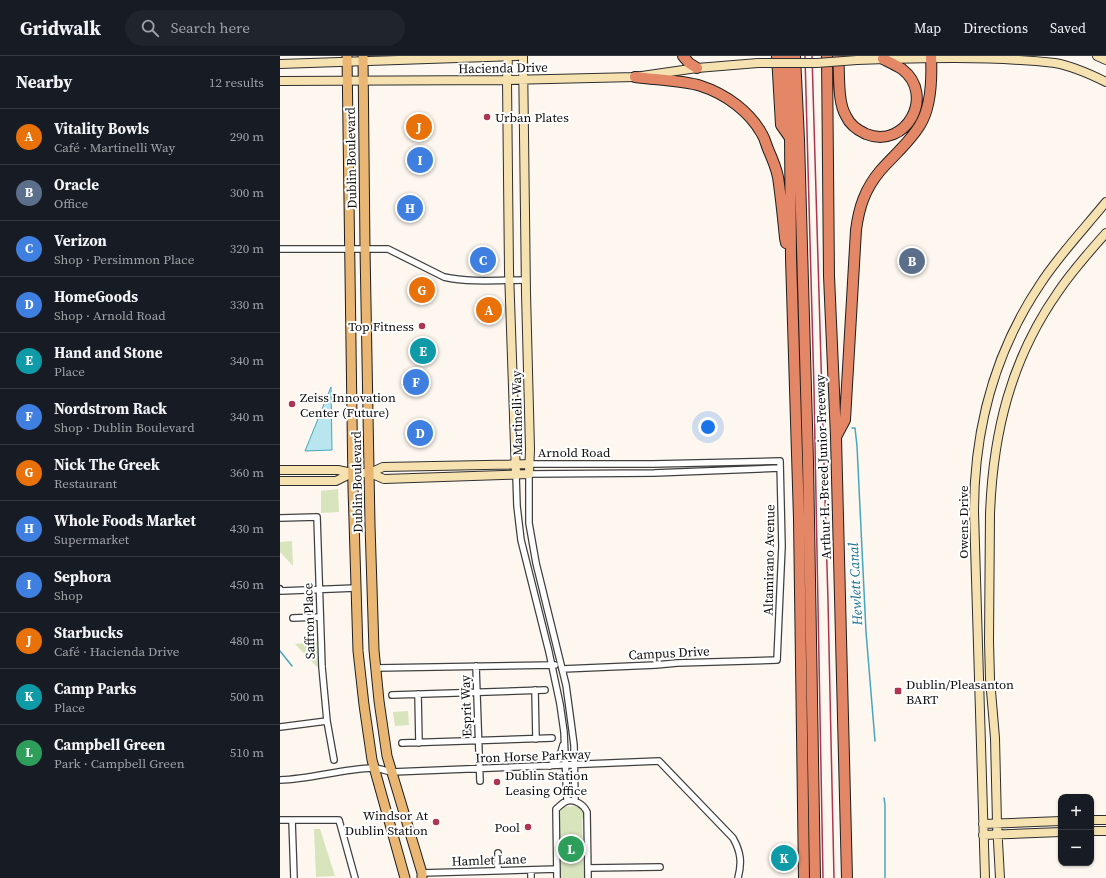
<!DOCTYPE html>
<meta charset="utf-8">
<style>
:root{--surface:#171b24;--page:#20242c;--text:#f1f3f6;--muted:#9ea1a6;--line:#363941;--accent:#d29eac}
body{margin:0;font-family:"Source Serif 4",serif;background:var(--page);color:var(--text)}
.controls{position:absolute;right:12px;bottom:12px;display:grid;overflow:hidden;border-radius:8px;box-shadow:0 1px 3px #0004}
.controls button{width:36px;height:36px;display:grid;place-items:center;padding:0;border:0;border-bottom:1px solid var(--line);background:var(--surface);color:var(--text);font:20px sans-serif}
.you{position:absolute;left:428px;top:371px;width:14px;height:14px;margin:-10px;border:3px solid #fff;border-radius:50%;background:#1a73e8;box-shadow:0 0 0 6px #1a73e833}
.badge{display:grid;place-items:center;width:26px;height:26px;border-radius:50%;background:var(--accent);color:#fff;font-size:13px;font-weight:700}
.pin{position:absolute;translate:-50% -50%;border:2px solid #fff;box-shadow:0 1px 4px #0006}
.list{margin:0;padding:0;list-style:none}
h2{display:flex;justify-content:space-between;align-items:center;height:52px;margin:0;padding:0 16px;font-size:17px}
h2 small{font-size:13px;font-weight:400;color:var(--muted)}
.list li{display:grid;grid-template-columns:26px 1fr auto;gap:12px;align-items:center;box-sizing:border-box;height:56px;padding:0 16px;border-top:1px solid var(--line)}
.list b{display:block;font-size:15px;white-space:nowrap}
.list p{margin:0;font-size:13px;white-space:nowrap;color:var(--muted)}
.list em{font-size:13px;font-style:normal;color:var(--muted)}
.icon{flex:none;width:22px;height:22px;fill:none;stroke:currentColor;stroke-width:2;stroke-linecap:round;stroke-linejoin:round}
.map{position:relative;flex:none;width:826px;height:822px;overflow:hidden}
header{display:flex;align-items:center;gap:24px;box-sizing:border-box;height:56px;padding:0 20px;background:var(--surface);border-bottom:1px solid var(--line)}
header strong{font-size:19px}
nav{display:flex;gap:22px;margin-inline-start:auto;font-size:14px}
.search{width:280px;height:36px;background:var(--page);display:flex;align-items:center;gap:10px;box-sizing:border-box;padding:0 14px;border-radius:22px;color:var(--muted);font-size:15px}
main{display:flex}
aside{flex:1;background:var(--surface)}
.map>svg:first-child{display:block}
.green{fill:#d8e4bc}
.water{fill:#b9e5ef;stroke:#48a5be}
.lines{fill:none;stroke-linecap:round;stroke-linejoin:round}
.stream{stroke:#48a5be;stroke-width:1.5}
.street-casing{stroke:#404040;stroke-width:8}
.secondary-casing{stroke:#2f2f2f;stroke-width:10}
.primary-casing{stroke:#1e1e1e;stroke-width:11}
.highway-casing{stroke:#1e1e1e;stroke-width:12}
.street{stroke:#fff;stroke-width:5.5}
.secondary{stroke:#f6e1b1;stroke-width:8}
.primary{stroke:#e9b673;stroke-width:9}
.highway{stroke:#e48766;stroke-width:10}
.rail{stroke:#ad3551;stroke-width:1.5}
.secondary-bridge-casing{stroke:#2f2f2f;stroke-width:10;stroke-linecap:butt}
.secondary-bridge{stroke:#f6e1b1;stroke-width:8}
.poi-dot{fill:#ad3551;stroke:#fff;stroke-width:1.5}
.labels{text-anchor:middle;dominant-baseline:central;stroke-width:4;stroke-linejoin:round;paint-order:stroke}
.street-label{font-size:13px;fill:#0d0d0d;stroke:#fff}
.poi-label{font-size:13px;fill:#0d0d0d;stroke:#fff;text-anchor:start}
.water-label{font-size:14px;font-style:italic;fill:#247690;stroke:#fff}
</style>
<header>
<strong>Gridwalk</strong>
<div class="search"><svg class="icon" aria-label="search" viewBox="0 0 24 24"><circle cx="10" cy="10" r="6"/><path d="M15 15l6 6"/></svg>Search here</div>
<nav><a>Map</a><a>Directions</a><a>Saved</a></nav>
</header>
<main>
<aside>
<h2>Nearby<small>12 results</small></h2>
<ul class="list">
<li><span class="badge" style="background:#e8710a">A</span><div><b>Vitality Bowls</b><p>Café · Martinelli Way</p></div><em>290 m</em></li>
<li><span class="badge" style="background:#5c6f8a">B</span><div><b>Oracle</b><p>Office</p></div><em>300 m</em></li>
<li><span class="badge" style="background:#3f7fe0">C</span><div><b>Verizon</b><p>Shop · Persimmon Place</p></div><em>320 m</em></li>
<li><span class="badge" style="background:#3f7fe0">D</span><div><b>HomeGoods</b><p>Shop · Arnold Road</p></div><em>330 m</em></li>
<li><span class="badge" style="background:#0f9aa8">E</span><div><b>Hand and Stone</b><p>Place</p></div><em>340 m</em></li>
<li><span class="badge" style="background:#3f7fe0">F</span><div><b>Nordstrom Rack</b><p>Shop · Dublin Boulevard</p></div><em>340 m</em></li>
<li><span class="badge" style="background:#e8710a">G</span><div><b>Nick The Greek</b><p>Restaurant</p></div><em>360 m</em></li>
<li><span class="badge" style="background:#3f7fe0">H</span><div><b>Whole Foods Market</b><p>Supermarket</p></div><em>430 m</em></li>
<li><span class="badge" style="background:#3f7fe0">I</span><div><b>Sephora</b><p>Shop</p></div><em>450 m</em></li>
<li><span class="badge" style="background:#e8710a">J</span><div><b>Starbucks</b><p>Café · Hacienda Drive</p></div><em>480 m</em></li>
<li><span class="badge" style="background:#0f9aa8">K</span><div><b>Camp Parks</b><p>Place</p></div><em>500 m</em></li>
<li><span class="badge" style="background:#2e9e5b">L</span><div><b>Campbell Green</b><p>Park · Campbell Green</p></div><em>510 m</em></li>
</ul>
</aside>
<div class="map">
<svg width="826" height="822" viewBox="0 0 826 822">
<rect width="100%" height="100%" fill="#fdf7ef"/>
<!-- green -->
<path class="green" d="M 58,433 L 59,456 L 41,457 L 41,435 Z
M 12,485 L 13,510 L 0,496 L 0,486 Z
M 37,586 L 38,612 L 15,588 Z
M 128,655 L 129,669 L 115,670 L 113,656 Z
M 294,750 C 300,751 303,755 304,761 L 302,764 L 304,822 L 280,822 L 278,755 L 283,751 Z
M 34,773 L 40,773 L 55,820 L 36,821 Z"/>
<!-- water -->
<path class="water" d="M 51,331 L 52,394 L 25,395 Z"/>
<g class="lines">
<!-- stream -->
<path class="stream" d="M 572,372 L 575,372 L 577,390 L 586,576 L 595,685
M 0,595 L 12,610
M 604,742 L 605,749 L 605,822"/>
<defs>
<path id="street" d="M 0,193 L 108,193 L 164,221 C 191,227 219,224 246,224
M 249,408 L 373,408 L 500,405 L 502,490 L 497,604 L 397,607 L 376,609 L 282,613
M 236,419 L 237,450 L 241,484 L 269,596 L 280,648 L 284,676 L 287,745
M 0,462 L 37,461 L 42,611 L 47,665 L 54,704
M 0,533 L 1,535 L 76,532
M 13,562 L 40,561
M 196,610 L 200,725
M 96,612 L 275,609
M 255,634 L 256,683
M 138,638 L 139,687
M 112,639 L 265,634
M 0,671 L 47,665
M 122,687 L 272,682
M 270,710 L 279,703 L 283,689
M 0,724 C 31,723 62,713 93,712 C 99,712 106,715 112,716 L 379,705 L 453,782 C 461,796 462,807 458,822
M 295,745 L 294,689 L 291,666 L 286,629 L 256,507 L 249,467 L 249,418 L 374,417 L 500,412
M 0,764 L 59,764 L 75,822
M 12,764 L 14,822
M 218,797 L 218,815
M 308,812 L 380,811
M 251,814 L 251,822
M 142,817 L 277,813
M 277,822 L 276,753 C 279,751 283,746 287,745 C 295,743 304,749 307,756 L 308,822"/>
<path id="secondary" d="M 817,0 L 826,4
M 228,1 L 227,24 L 229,215 L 236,419
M 577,4 C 642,2 710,0 775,7 C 792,10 810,18 826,26
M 0,8 L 237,0
M 0,25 L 227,24 L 355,21 L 417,12 L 478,7
M 0,414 L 58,414 L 72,417 L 90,417 L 104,423 L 249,418 L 250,393 L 246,237 L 243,0
M 90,417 L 103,411 L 249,408
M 0,425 L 56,425 L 72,417
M 811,764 L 826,764
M 703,768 L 781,765
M 811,775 L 826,775
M 703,779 L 781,776
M 705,822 L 694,456 C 694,374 715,295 761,227 C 780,198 804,173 826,146
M 720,822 L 717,767 L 715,682 L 710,623 L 709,585 L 710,458 C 713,376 731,303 778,236 C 792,215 809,196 826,177"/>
<path id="primary" d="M 67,0 L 73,432 L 78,595 L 84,649 L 92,704 L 125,822
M 83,0 L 85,192 L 90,469 L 94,594 L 99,645 L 107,700 L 142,817 L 142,822"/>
<path id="highway" d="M 403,0 L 409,7 L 417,12
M 497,0 L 501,69 L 510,82
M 507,0 L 510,82 L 511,202 L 519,463 L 524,822
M 515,0 L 519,83 L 528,405 L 535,822
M 547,0 L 549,220 L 556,381 L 567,822
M 558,0 C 560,18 557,45 566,60 C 570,69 577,74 586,78 C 626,94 656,39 622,13 C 616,9 609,6 603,3
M 355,21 C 377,24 401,24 421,30 C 446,38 470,56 482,78 C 485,83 486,88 488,93 C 492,102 496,111 498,121 C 501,141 503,162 505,182 L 506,187
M 556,381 L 565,364 L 576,174 C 579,151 585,133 600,115 C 613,100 630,86 640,69 C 652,50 652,21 651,0"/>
</defs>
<!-- street casing -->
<use href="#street" class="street-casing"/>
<!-- secondary casing -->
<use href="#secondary" class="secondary-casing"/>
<!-- primary casing -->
<use href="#primary" class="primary-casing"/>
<!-- highway casing -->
<use href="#highway" class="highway-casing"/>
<!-- street -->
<use href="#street" class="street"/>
<!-- secondary -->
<use href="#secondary" class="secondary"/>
<!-- primary -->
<use href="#primary" class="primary"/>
<!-- highway -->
<use href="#highway" class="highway"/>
<!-- rail -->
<path class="rail" d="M 525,0 L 534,333 L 543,822
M 532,0 L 548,545 L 554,822"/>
<defs>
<path id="secondary-bridge" d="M 478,7 L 537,7 L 577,4"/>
</defs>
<!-- secondary-bridge casing -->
<use href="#secondary-bridge" class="secondary-bridge-casing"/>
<!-- secondary-bridge -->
<use href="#secondary-bridge" class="secondary-bridge"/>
</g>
<!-- markers -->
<g class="poi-dot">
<circle cx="207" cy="61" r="4"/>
<circle cx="142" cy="270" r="4"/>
<circle cx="12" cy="348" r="4"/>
<rect x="614" y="631" width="8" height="8" rx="2"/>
<circle cx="217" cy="726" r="4"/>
<circle cx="156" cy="766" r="4"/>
<circle cx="248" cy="771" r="4"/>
</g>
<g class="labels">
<!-- street labels -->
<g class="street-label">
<text transform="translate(223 12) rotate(-1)">Hacienda Drive</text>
<text transform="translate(71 102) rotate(-91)">Dublin Boulevard</text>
<text transform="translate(237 357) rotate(-91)">Martinelli Way</text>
<text x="294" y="396">Arnold Road</text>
<text transform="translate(543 411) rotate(-92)">Arthur H. Breed Junior Freeway</text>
<text transform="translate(77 426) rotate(-91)">Dublin Boulevard</text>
<text transform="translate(683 466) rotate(-90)">Owens Drive</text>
<text transform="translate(489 504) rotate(-89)">Altamirano Avenue</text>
<text transform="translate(29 565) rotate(-92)">Saffron Place</text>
<text transform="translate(389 597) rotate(-3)">Campus Drive</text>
<text transform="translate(186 650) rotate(-92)">Esprit Way</text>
<text transform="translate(253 700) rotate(-2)">Iron Horse Parkway</text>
<text transform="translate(209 804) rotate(-2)">Hamlet Lane</text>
</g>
<!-- poi labels -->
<g class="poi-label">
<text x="215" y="61">Urban Plates</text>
<text x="134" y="270" text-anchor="end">Top Fitness</text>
<text x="20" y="341">Zeiss Innovation<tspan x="20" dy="15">Center (Future)</tspan></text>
<text x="626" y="628">Dublin/Pleasanton<tspan x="626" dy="15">BART</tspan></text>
<text x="225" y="719">Dublin Station<tspan x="225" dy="15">Leasing Office</tspan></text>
<text x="148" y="759" text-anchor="end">Windsor At<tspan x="148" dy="15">Dublin Station</tspan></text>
<text x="240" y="771" text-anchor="end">Pool</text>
</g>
<!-- water labels -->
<g class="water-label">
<text transform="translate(575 528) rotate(-93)">Hewlett Canal</text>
</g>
</g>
</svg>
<div class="controls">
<button>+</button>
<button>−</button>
</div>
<div class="you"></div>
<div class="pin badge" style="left:209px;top:254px;background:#e8710a">A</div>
<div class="pin badge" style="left:632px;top:205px;background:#5c6f8a">B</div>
<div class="pin badge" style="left:203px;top:204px;background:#3f7fe0">C</div>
<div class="pin badge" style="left:140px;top:377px;background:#3f7fe0">D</div>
<div class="pin badge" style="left:143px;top:295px;background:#0f9aa8">E</div>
<div class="pin badge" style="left:136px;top:326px;background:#3f7fe0">F</div>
<div class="pin badge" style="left:142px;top:234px;background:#e8710a">G</div>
<div class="pin badge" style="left:130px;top:152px;background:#3f7fe0">H</div>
<div class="pin badge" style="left:140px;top:104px;background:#3f7fe0">I</div>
<div class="pin badge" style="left:139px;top:71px;background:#e8710a">J</div>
<div class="pin badge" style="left:504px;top:802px;background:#0f9aa8">K</div>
<div class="pin badge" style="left:291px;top:793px;background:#2e9e5b">L</div>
</div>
</main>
